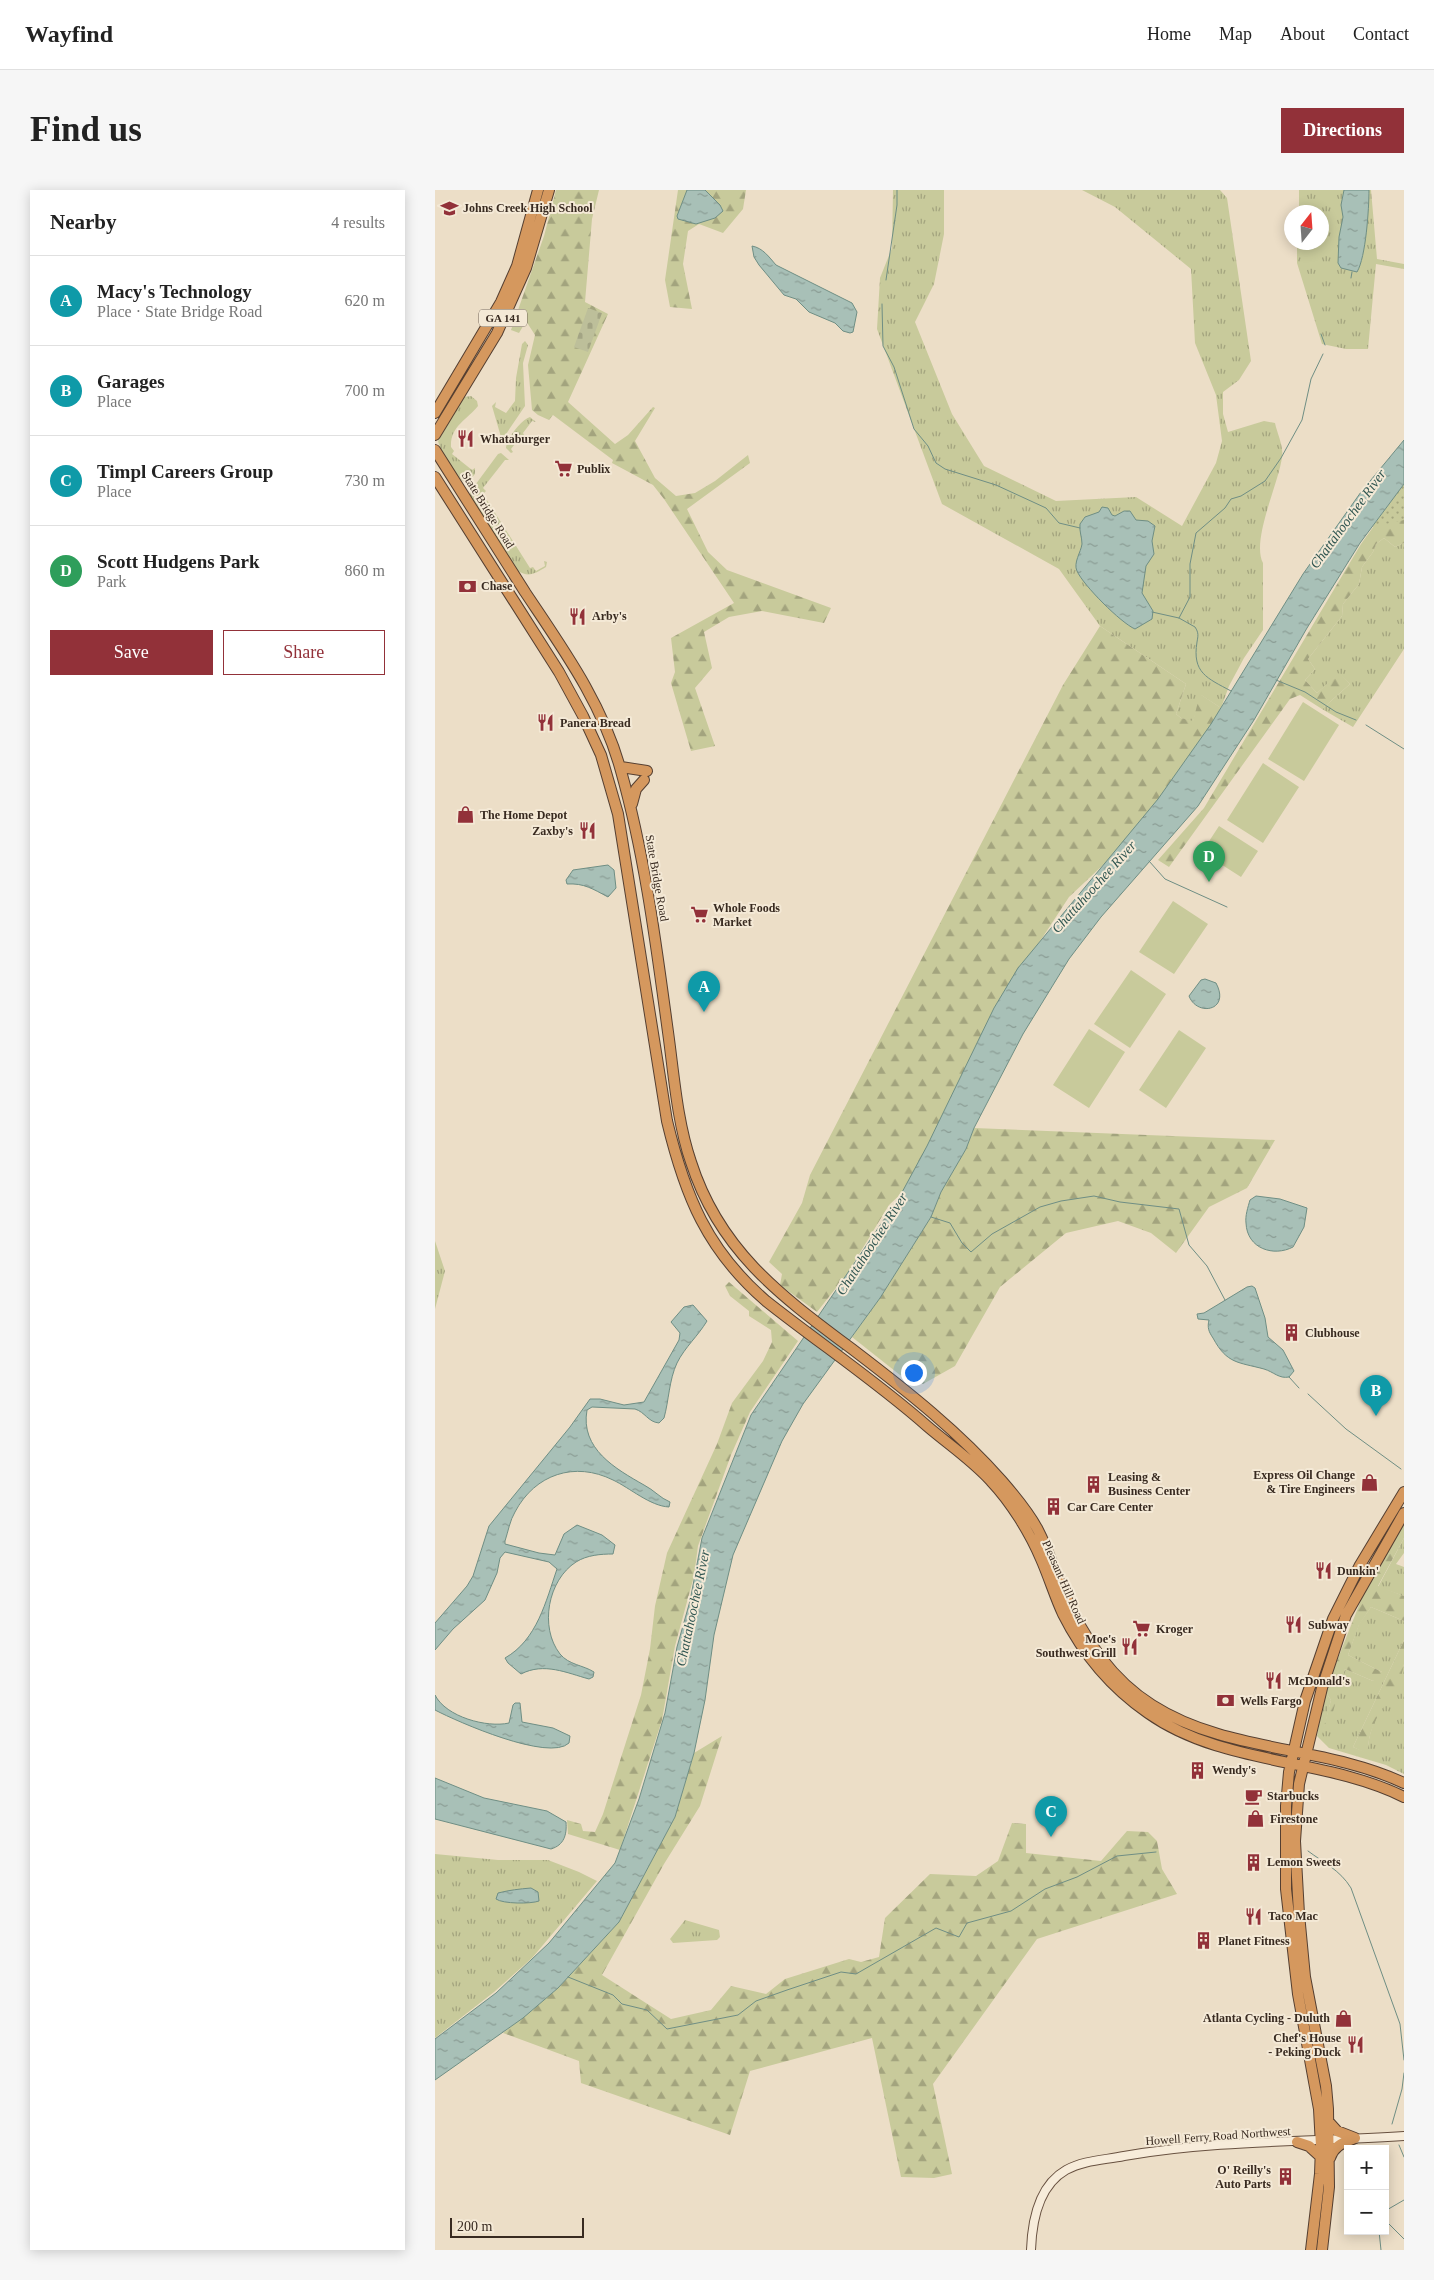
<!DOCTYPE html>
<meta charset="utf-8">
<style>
:root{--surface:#fff;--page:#f6f6f6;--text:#222;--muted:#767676;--line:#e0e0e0;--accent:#923139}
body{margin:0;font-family:"Times New Roman",serif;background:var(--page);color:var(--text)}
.controls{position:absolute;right:15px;bottom:15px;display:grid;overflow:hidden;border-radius:0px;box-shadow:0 2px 12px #0003}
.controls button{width:45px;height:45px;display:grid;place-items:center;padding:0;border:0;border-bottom:1px solid var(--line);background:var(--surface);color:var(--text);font:25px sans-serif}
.compass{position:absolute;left:849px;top:15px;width:45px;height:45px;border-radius:50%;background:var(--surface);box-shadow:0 2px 12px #0003;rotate:17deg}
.scale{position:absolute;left:15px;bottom:12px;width:134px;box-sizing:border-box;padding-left:5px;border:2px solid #382a20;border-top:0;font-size:14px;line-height:18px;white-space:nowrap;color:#382a20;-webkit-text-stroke:4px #f4e9d6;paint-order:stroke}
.you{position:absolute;left:478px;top:1182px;width:18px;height:18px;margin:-12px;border:4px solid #fff;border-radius:50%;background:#1a73e8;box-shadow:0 0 0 8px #1a73e833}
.badge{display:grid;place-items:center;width:32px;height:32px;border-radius:50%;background:var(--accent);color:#fff;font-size:16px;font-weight:700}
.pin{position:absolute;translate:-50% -41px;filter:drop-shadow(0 1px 2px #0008)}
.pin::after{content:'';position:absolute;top:26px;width:18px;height:15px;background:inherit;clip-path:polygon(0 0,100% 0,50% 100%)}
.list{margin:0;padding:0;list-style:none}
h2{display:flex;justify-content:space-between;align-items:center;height:65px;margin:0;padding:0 20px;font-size:21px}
h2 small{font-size:16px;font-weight:400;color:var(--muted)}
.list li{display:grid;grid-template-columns:32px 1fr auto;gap:15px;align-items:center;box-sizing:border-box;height:90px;padding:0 20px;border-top:1px solid var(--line)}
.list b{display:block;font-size:19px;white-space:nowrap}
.list p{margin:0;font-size:16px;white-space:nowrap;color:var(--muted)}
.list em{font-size:16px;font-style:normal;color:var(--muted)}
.actions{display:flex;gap:10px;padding:15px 20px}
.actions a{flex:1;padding:11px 0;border:1px solid var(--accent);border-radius:0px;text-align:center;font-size:18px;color:var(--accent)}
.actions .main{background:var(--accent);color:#fff}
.map{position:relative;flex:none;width:969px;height:2060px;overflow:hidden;border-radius:0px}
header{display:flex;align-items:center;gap:30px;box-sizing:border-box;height:70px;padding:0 25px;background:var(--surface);border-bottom:1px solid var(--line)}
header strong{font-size:24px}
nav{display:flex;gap:28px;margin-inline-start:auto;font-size:18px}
.intro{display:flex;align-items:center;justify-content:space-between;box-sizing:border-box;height:120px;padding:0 30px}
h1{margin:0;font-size:35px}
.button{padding:12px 22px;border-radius:0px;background:var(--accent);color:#fff;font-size:18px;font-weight:700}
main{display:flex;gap:30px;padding:0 30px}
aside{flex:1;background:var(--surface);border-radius:0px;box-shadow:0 2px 12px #0003}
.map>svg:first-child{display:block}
.grass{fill:url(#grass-tufts)}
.forest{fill:url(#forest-firs)}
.cemetery{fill:url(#cemetery-stones)}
.park{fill:url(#park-dots)}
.pitch{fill:#c8ca9b}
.water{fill:url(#water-ripples);stroke:#6f8e84}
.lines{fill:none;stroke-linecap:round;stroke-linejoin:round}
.stream{stroke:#6f8e84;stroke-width:1}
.secondary-casing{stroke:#685140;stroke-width:10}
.highway-casing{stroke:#553f31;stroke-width:12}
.secondary{stroke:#f7ecda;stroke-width:8}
.highway{stroke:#d5985e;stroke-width:10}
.labels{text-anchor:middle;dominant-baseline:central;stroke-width:4;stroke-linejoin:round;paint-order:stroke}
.shield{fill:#f4e9d6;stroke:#706357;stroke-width:1}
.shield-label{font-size:11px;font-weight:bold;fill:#382a20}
.poi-label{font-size:12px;font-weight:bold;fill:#382a20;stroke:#f4e9d6;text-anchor:start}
.street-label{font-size:12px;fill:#382a20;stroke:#f4e9d6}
.water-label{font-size:14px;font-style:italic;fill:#305651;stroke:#f4e9d6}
</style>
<header>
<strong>Wayfind</strong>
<nav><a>Home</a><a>Map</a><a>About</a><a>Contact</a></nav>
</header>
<div class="intro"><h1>Find us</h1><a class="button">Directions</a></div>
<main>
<aside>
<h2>Nearby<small>4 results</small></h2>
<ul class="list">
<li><span class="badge" style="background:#0f9aa8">A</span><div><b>Macy's Technology</b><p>Place · State Bridge Road</p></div><em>620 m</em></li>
<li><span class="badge" style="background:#0f9aa8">B</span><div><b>Garages</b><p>Place</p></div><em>700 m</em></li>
<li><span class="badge" style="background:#0f9aa8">C</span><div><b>Timpl Careers Group</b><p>Place</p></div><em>730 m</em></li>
<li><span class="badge" style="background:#2e9e5b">D</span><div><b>Scott Hudgens Park</b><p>Park</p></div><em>860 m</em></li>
</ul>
<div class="actions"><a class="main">Save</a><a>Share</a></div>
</aside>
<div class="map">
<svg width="969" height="2060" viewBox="0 0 969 2060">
<defs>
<pattern id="grass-tufts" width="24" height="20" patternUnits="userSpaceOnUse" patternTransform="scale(1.25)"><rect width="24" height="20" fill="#c8ca9b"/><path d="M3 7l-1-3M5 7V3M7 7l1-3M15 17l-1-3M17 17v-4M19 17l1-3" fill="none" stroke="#a3a47e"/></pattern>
<pattern id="forest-firs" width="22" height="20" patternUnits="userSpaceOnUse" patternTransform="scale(1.25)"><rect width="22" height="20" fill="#c8ca9b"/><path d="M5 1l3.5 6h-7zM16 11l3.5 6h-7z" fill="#a3a47e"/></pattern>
<pattern id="cemetery-stones" width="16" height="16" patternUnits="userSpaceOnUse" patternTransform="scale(1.25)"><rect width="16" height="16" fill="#bdbf9a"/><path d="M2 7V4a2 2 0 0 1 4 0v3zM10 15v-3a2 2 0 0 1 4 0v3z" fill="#a3a484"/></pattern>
<pattern id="park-dots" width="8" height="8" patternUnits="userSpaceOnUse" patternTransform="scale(1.25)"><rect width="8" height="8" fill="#c8ca9b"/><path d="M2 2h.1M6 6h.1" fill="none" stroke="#a3a47e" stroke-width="1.8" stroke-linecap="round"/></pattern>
<pattern id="water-ripples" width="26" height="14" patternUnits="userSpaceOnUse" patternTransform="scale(1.25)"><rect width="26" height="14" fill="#a8c0b7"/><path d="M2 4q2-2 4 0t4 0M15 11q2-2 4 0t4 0" fill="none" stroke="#8a9c94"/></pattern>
</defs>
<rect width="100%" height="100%" fill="#ecdec7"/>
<!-- grass -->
<path class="grass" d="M 458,0 L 509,0 L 509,44 L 499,94 L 480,132 L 517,224 L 549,276 L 621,311 L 701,307 L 747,336 L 781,273 L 787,251 L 781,205 L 760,153 L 756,79 L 680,17 L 647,0 L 785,0 L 792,8 L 816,171 L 804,190 L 788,202 L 788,224 L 793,242 L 829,231 L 840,233 C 842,243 849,257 847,267 C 844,293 816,350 828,373 L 828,440 L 809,468 L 794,496 L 786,518 L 766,505 L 758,532 L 746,528 L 741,524 L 751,494 L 665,436 L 624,379 L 507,314 L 442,139 L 445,88 L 457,58 Z
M 864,0 L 936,0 L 942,69 L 969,74 L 969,79 L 941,74 L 933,159 L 911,159 L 887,154 L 862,73 L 862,53 L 886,52 L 886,22 L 864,22 Z
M 90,151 L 93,155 L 88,173 L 90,216 L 69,247 L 66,247 L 57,216 L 61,212 L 60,217 L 71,223 L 80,211 L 81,188 L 87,154 Z
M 36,206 L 42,211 L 43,216 C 32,230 15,236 16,257 L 19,261 L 17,264 L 37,280 L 40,278 L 40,284 L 32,293 C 23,291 5,261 3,251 L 29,207 Z
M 95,227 L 101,232 L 97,231 L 88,243 L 90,247 L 86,246 L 76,259 L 78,262 L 76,263 L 71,258 C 71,249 86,230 95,227 Z
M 66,263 L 74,270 L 70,270 L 48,298 L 51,301 L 48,304 L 95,378 L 98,377 L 101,381 L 110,376 L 109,371 L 112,372 L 111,377 C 101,383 94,388 83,381 L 35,306 L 35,302 L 63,264 Z
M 949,348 L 960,357 L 969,353 L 969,459 L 918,537 L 887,519 L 915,494 L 904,484 L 882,503 L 870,490 L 880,479 L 873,469 L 907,426 L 908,414 L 924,394 L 927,377 L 938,362 L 941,354 Z
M 0,1051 L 10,1081 L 0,1119 Z
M 969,1348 L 969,1363 L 961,1374 L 969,1377 L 969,1406 L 943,1397 Z
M 936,1417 L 969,1431 L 969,1450 L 918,1557 L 933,1563 C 932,1531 957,1503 969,1475 L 969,1584 L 951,1575 L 894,1558 L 882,1546 L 890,1501 L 896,1510 L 888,1543 L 910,1479 L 938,1491 L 947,1482 L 913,1465 L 924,1434 Z
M 0,1664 L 63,1670 L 113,1670 L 144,1682 L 162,1691 L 97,1768 L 59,1802 L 0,1848 Z
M 250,1730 L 284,1740 L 285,1747 L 282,1750 L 238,1753 L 235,1749 Z"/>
<!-- forest -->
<path class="forest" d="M 121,0 L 164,0 L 157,29 L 150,112 L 173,124 L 133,212 L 180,254 L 193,245 L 218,217 L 220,218 L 200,251 L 220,288 L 241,306 L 260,303 L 280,291 L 313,265 L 315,273 L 252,319 L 273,362 L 292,380 L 396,418 L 389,433 L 327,421 L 294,427 L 269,442 L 277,478 L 260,498 L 280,556 L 256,561 L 236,493 L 240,482 L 236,448 L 299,413 L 229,309 L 218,295 L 177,273 L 178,270 L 118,225 L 114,230 L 103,225 L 97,220 L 93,175 L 100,145 L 91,131 L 84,143 L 76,140 L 109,46 Z
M 243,0 L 311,0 L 308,19 L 288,43 L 264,34 L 253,41 L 248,74 L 257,119 L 235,117 L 230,90 Z
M 969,294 L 969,353 L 960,357 L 949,348 L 941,354 L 938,362 L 927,377 L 924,394 L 908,414 L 907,426 L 873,469 L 880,479 L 870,490 L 882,503 L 904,483 L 915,494 L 887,519 L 865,505 L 855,509 L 734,677 L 723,670 L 769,618 L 926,354 Z
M 665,436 L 751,494 L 741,524 L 746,528 L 758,531 L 765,504 L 786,518 L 768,559 L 685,659 L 634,707 L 594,768 L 484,987 L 454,1015 L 412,1084 L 382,1122 L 345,1095 L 347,1084 L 334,1072 L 367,1013 L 375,985 L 628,495 Z
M 539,938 L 840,950 L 812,998 L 774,1017 L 741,1063 L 716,1043 L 683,1031 L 631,1043 L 565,1097 L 520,1176 L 488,1194 L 465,1185 L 417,1147 L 445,1108 L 496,1027 L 506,1002 L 531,959 Z
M 294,1092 L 363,1151 L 315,1222 L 296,1265 L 263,1356 L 259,1386 L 240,1456 L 227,1530 L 185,1660 L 133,1644 L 132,1630 L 146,1634 L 148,1641 L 160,1642 L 168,1624 L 206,1505 L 215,1459 L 220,1416 L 232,1363 L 282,1254 L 297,1213 L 328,1171 L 337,1152 L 336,1140 L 314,1126 L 314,1121 L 295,1106 L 290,1096 Z
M 969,1330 L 969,1348 L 943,1396 L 969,1406 L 969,1431 L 936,1417 L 924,1435 L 913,1465 L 947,1482 L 946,1488 L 938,1491 L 910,1479 L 894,1536 L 887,1544 L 896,1510 L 890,1501 L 932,1395 Z
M 969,1450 C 969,1458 969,1466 969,1474 C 964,1507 932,1524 933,1564 L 918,1557 Z
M 287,1546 L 265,1616 L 229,1674 L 167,1785 L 236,1829 L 276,1820 L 296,1796 L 331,1804 L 350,1789 L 414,1769 L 426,1772 L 444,1767 L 450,1728 L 495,1684 L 541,1686 L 563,1671 L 577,1633 L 591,1634 L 591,1663 L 666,1671 L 692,1641 L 713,1642 L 722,1651 L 727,1679 L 742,1704 L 602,1749 L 498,1894 L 517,1984 L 499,1988 L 466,1987 L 437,1848 L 315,1881 L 295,1945 L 146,1893 L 144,1871 L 68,1843 L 123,1798 L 184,1732 L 240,1627 L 259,1563 Z"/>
<!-- cemetery -->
<path class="cemetery" d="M 153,118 L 167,123 L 153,162 L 139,157 Z"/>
<!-- park -->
<path class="park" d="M 969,294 L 969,330 L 937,337 Z"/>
<!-- pitch -->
<path class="pitch" d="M 868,512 L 904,535 L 869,591 L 833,569 Z
M 828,573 L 864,597 L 828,653 L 792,630 Z
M 784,636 L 823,661 L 806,687 L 767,662 Z
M 738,711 L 773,734 L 739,784 L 704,762 Z
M 696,780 L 731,804 L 695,858 L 659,834 Z
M 654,839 L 690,862 L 654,918 L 618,895 Z
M 744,840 L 771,858 L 731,918 L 704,900 Z"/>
<!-- water -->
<path class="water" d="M 252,0 L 270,0 L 285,15 L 288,21 L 280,28 L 261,34 L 243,29 L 242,26 Z
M 909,0 L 934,0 C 934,18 931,67 922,82 L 906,78 L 903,73 L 904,47 L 908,27 L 906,15 Z
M 317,56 C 328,58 334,67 341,75 L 417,113 L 422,122 L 418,142 L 415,143 L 408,141 L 400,133 L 374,122 L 361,109 L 349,105 L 324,75 L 319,67 Z
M 969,250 L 969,294 L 925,353 L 872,438 L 819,530 L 763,616 L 666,727 L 634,769 L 588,844 L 539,938 L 531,959 L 506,1002 L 496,1027 L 445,1108 L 368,1214 L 347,1251 L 298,1365 L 279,1445 L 270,1510 L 259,1563 L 240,1627 L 184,1732 L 123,1798 L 88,1828 L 0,1890 L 0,1849 L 61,1803 L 114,1753 L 180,1673 L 204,1609 L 230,1523 L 242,1457 L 255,1411 L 267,1348 L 316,1225 L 465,1006 L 492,956 L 559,818 L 583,778 L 723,609 L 776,534 L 868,384 L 926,302 Z
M 667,317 L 673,318 L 677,325 L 680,326 L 689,321 L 695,321 L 701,330 L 713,331 L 720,336 L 717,351 L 719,364 L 711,376 L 707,403 L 718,421 L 717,429 L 700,439 C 686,433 648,395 642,381 C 638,373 646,362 647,354 C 647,347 644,341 645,334 L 650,327 L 664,322 Z
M 173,675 L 179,680 L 181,698 L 173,707 C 158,699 149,693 132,694 L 131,690 L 138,680 Z
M 770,789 L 781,793 C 796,821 762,827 754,806 L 766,790 Z
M 821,1006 L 845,1009 L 872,1018 L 869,1037 L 858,1057 C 839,1067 812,1059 811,1033 C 810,1026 813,1017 815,1010 Z
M 817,1096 L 820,1098 L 830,1128 L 833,1147 L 848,1160 L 859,1181 L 854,1187 C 844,1189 839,1182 829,1179 C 803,1172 792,1174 778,1148 C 774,1142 772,1138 774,1130 L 763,1129 L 762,1124 L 769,1123 L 812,1097 Z
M 258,1115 L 272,1131 C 263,1146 250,1157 242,1173 C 234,1190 234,1210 229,1228 L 224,1233 C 213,1232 210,1222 200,1219 L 157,1217 L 152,1220 C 145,1259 181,1279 209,1295 C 219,1300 225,1308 235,1312 L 234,1317 C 215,1316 195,1298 178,1290 C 140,1271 100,1284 80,1322 C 75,1330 73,1342 70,1351 L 70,1354 L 104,1363 L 120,1365 L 129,1344 L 142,1335 L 167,1345 L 180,1355 L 178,1364 C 166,1364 152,1365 141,1372 C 113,1390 104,1437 125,1464 C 134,1475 148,1475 159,1482 L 158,1487 L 154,1489 C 132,1483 109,1472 86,1484 L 73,1473 L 70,1468 C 102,1450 111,1411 122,1379 L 114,1372 L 70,1362 L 65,1368 L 62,1383 L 50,1410 L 18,1439 L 0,1460 L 0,1433 L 32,1396 L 38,1386 L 54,1336 L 135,1237 L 155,1209 L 165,1209 L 189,1215 L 209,1212 L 244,1150 L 245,1143 L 236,1132 L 249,1117 Z
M 0,1505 C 11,1527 52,1538 74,1533 L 78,1515 L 80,1513 L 85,1513 L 87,1532 L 118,1538 L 135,1546 L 134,1553 C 114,1572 23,1532 0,1520 Z
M 0,1588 L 49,1608 L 112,1621 L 131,1632 C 132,1645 129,1655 116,1659 L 0,1629 Z
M 96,1698 L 103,1702 L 104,1711 C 96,1714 68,1714 61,1709 L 63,1703 C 75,1700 84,1699 96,1698 Z"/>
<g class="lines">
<!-- stream -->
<path class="stream" d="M 916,88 L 917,82
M 451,90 L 462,15 L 462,0
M 447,114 L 448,156 L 459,177 L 479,239 L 493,256 L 501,273 L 510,279 L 561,295 L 611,318 L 624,333 L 645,338
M 886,144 L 890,155
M 717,422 L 744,428 L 760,437 C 764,443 763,446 762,452 C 757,483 772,488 796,501
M 744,428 L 755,407 L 755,374 L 761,343 L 790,318 L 796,309 L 806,306 L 830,291 L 846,268 L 867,230 L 876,189 L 888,164
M 841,490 L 870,502 L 901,522 L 921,530
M 931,535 L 969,559
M 714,671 L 730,689 L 792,717
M 496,1027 L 515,1033 L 527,1053 L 536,1062 L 557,1044 L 605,1017 L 626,1011 L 659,1006 L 685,1012 L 744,1019 L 754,1055 L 772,1076 L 790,1110
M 854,1187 L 864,1198
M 873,1204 L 911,1239 L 966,1279
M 873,1661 C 889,1673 905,1680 916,1698 L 965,1834 L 969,1870
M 133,1787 L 178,1805 L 187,1814 L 212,1820 L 232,1839 L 303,1825 L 321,1811 L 352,1800 L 406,1782 L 421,1784 L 501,1738 L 524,1747 L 532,1733 L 576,1721 L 610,1699 L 642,1687 L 682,1666 L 721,1662
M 957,1934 L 967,1899 L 969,1883
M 964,1955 L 969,1967
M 950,2021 L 969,2010
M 950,2030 L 969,2049
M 944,2041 L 946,2060"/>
<defs>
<path id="secondary" d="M 596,2060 C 597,2031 603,1996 631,1980 C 649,1970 670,1970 689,1966 C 781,1950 876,1952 969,1946"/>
<path id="highway" d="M 0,223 L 66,112 L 82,76 L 103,0
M 0,245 L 62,143 L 91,78 L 114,0
M 0,260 C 30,308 60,355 90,402 C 128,459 168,514 186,581 C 210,666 221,754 233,842 C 239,885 242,931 256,972 C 285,1063 349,1108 421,1162 C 472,1201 524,1242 567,1291 C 580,1306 594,1323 603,1340 C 613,1359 619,1379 627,1398 C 646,1444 674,1488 717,1515 C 792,1563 888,1555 969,1593
M 0,287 L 124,482 L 148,526 L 166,565 L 183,624 L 232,931 C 250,1006 272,1060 331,1111 C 384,1153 441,1191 492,1236 C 513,1254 537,1270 556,1291 C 576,1312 595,1343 606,1369 C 614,1387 620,1407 628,1424 C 648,1464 677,1498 713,1523 C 788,1576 888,1567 969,1607
M 186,577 L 212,581
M 197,614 L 201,599 L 209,590
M 893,1931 L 902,1941 L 920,1948
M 862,1952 L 874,1956 L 886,1967
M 895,1968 C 899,1955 909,1953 920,1948
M 876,2060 L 885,1984 L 886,1956 L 884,1919 L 863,1804 L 851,1699 L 851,1616 L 854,1582 L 870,1511 L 898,1429 L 925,1375 L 969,1302
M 887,2060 L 894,1997 L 893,1919 L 891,1896 L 870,1787 L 864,1724 L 860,1651 L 864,1594 L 887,1498 L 911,1425 L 969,1323"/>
</defs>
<!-- secondary casing -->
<use href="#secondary" class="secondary-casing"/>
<!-- highway casing -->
<use href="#highway" class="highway-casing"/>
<!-- secondary -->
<use href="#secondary" class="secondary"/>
<!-- highway -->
<use href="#highway" class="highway"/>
</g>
<!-- icons -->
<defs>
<symbol id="school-bare" viewBox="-9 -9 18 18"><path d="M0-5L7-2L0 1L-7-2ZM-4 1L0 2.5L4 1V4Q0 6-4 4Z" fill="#923139" stroke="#f4e9d6" stroke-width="2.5" paint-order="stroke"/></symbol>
<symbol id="restaurant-bare" viewBox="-9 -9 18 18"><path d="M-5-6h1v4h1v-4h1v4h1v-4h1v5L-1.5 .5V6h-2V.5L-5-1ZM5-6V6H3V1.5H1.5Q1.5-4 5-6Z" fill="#923139" stroke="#f4e9d6" stroke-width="2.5" paint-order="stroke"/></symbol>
<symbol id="supermarket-bare" viewBox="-9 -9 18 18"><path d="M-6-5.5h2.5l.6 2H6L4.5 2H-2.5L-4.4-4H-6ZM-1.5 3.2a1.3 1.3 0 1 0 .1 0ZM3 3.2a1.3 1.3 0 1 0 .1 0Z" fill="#923139" stroke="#f4e9d6" stroke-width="2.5" paint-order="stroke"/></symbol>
<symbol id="bank-bare" viewBox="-9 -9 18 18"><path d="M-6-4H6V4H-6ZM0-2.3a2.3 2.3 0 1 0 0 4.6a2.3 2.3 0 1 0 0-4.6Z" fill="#923139" stroke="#f4e9d6" stroke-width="2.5" paint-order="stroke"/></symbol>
<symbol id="shop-bare" viewBox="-9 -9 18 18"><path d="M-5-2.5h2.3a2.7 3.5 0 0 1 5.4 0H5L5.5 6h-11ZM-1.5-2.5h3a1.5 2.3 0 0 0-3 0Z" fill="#923139" stroke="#f4e9d6" stroke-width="2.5" paint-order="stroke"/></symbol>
<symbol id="building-bare" viewBox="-9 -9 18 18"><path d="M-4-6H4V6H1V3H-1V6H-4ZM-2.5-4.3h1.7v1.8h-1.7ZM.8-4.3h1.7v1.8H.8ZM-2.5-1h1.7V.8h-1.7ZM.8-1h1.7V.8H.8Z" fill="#923139" stroke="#f4e9d6" stroke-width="2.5" paint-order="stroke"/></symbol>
<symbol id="cafe-bare" viewBox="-9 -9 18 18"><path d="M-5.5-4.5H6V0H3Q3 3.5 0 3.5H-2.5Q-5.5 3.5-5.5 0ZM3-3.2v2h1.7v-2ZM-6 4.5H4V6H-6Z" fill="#923139" stroke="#f4e9d6" stroke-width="2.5" paint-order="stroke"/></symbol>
</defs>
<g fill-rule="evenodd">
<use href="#school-bare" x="2" y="6" width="25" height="25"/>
<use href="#restaurant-bare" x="18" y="236" width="25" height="25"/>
<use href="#supermarket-bare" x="116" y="266" width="25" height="25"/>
<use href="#bank-bare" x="20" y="384" width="25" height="25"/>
<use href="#restaurant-bare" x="130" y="414" width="25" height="25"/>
<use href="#restaurant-bare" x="98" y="520" width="25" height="25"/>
<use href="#shop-bare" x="18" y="612" width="25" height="25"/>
<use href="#restaurant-bare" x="140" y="628" width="25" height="25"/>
<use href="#supermarket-bare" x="252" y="712" width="25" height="25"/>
<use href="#building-bare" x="844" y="1130" width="25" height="25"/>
<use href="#shop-bare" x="922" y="1280" width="25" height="25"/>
<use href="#building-bare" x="646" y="1282" width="25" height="25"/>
<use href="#building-bare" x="606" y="1304" width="25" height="25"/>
<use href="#restaurant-bare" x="876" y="1368" width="25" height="25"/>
<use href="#restaurant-bare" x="846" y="1422" width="25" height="25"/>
<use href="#supermarket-bare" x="694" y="1426" width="25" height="25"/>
<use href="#restaurant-bare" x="682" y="1444" width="25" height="25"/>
<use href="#restaurant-bare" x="826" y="1478" width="25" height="25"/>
<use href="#bank-bare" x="778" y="1498" width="25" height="25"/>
<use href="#building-bare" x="750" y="1568" width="25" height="25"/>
<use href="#cafe-bare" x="806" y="1594" width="25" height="25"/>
<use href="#shop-bare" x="808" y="1616" width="25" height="25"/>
<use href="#building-bare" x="806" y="1660" width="25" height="25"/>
<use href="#restaurant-bare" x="806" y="1714" width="25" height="25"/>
<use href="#building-bare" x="756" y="1738" width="25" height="25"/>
<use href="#shop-bare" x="896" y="1816" width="25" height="25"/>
<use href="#restaurant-bare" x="908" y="1842" width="25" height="25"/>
<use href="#building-bare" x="838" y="1974" width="25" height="25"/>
</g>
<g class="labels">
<!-- shield labels -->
<rect class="shield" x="44" y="119.5" width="48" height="17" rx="4"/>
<g class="shield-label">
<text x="68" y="128">GA 141</text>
</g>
<!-- poi labels -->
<g class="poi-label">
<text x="28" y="18">Johns Creek High School</text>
<text x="45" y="249">Whataburger</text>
<text x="142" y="279">Publix</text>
<text x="46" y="396">Chase</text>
<text x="157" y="426">Arby's</text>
<text x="125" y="533">Panera Bread</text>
<text x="45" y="625">The Home Depot</text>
<text x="138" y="641" text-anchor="end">Zaxby's</text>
<text x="278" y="718">Whole Foods<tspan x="278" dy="14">Market</tspan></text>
<text x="870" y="1143">Clubhouse</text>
<text x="920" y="1285" text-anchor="end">Express Oil Change<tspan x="920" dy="14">&amp; Tire Engineers</tspan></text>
<text x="673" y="1287">Leasing &amp;<tspan x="673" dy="14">Business Center</tspan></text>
<text x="632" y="1317">Car Care Center</text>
<text x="902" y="1381">Dunkin'</text>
<text x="873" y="1435">Subway</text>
<text x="721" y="1439">Kroger</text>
<text x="681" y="1449" text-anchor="end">Moe's<tspan x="681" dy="14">Southwest Grill</tspan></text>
<text x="853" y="1491">McDonald's</text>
<text x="805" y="1511">Wells Fargo</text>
<text x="777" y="1580">Wendy's</text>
<text x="832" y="1606">Starbucks</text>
<text x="835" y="1629">Firestone</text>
<text x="832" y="1672">Lemon Sweets</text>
<text x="833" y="1726">Taco Mac</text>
<text x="783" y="1751">Planet Fitness</text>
<text x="895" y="1828" text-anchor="end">Atlanta Cycling - Duluth</text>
<text x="906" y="1848" text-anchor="end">Chef's House<tspan x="906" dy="14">- Peking Duck</tspan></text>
<text x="836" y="1980" text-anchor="end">O' Reilly's<tspan x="836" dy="14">Auto Parts</tspan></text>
</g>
<!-- street labels -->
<g class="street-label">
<text transform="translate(53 320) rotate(58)">State Bridge Road</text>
<text transform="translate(222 688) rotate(80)">State Bridge Road</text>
<text transform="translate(629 1392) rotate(66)">Pleasant Hill Road</text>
<text transform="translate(783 1946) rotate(-4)">Howell Ferry Road Northwest</text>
</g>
<!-- water labels -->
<g class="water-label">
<text transform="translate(913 329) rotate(-54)">Chattahoochee River</text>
<text transform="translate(659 697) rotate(-48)">Chattahoochee River</text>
<text transform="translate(437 1054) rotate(-57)">Chattahoochee River</text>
<text transform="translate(258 1418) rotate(-78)">Chattahoochee River</text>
</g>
</g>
</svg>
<div class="controls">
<button>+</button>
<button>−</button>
</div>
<svg class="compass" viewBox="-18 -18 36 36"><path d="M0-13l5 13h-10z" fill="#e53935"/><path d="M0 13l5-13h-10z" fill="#767676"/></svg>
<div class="scale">200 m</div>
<div class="you"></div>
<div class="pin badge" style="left:269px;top:822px;background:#0f9aa8">A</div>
<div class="pin badge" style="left:941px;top:1226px;background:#0f9aa8">B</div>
<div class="pin badge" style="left:616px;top:1647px;background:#0f9aa8">C</div>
<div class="pin badge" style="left:774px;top:692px;background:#2e9e5b">D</div>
</div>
</main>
